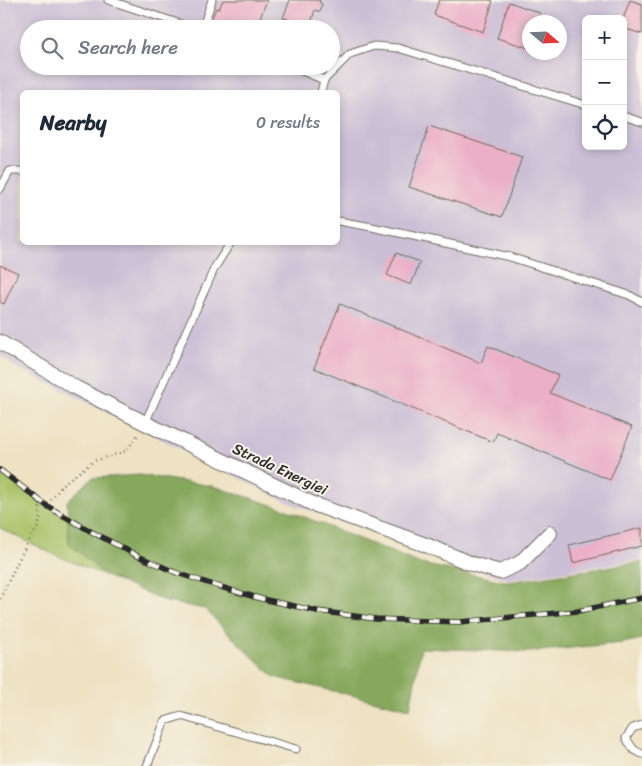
<!DOCTYPE html>
<meta charset="utf-8">
<style>
:root{--surface:#fff;--page:#f2f2f3;--text:#1f2937;--muted:#747a83;--line:#e0e1e3}
body{margin:0;font-family:Sriracha,sans-serif;background:var(--page);color:var(--text)}
.controls{position:absolute;right:15px;top:15px;display:grid;overflow:hidden;border-radius:8px;box-shadow:0 2px 8px #0003}
.controls button{width:45px;height:45px;display:grid;place-items:center;padding:0;border:0;border-bottom:1px solid var(--line);background:var(--surface);color:var(--text);font:25px sans-serif}
.compass{position:absolute;left:522px;top:15px;width:45px;height:45px;border-radius:50%;background:var(--surface);box-shadow:0 2px 8px #0003;rotate:109deg}
.list{margin:0;padding:0;list-style:none}
h2{display:flex;justify-content:space-between;align-items:center;height:65px;margin:0;padding:0 20px;font-size:21px}
h2 small{font-size:16px;font-weight:400;color:var(--muted)}
.icon{flex:none;width:28px;height:28px;fill:none;stroke:currentColor;stroke-width:2;stroke-linecap:round;stroke-linejoin:round}
.map{position:relative;flex:none;width:642px;height:766px;overflow:hidden}
.search{position:absolute;background:var(--surface);box-shadow:0 2px 8px #0003;left:20px;top:20px;width:320px;height:55px;display:flex;align-items:center;gap:12px;box-sizing:border-box;padding:0 18px;border-radius:28px;color:var(--muted);font-size:19px}
.panel{position:absolute;background:var(--surface);box-shadow:0 2px 8px #0003;left:20px;top:90px;width:320px;height:155px;border-radius:8px}
.map>svg:first-child{display:block}
.industrial{fill:#cbbfd5;fill-rule:evenodd}
.green{fill:#a9c268;stroke:#6a764a}
.forest{fill:#86a85c;stroke:#586a44}
.building{fill:#ebafc7}
.lines{fill:none;stroke-linecap:round;stroke-linejoin:round}
.lane-casing{stroke:#6f6b60;stroke-width:9}
.street-casing{stroke:#6f6b60;stroke-width:16}
.path{stroke:#6f6b60;stroke-width:2.5;stroke-dasharray:1 4;stroke-linecap:butt}
.lane{stroke:#fff;stroke-width:7}
.street{stroke:#fff;stroke-width:14}
.rail-casing{stroke:#2b2b2b;stroke-width:5.5}
.rail{stroke:#f7f3e8;stroke-width:4;stroke-dasharray:11;stroke-linecap:butt}
.labels{text-anchor:middle;dominant-baseline:central;stroke-width:4;stroke-linejoin:round;paint-order:stroke}
.street-label{font-size:15px;fill:#2b2b2b;stroke:#f7f3e8}
</style>
<div class="map">
<svg width="642" height="766" viewBox="0 0 642 766">
<rect width="100%" height="100%" fill="#f7f3e8"/>
<filter id="ink" filterUnits="userSpaceOnUse"><feTurbulence type="fractalNoise" baseFrequency=".02" numOctaves="2"/><feDisplacementMap in="SourceGraphic" scale="10" xChannelSelector="R" yChannelSelector="G"/><feConvolveMatrix kernelMatrix="1 2 1 2 8 2 1 2 1" color-interpolation-filters="sRGB"/></filter>
<filter id="wash" filterUnits="userSpaceOnUse"><feTurbulence type="fractalNoise" baseFrequency=".0096" numOctaves="4" result="noise"/><feDisplacementMap in="SourceGraphic" scale="20" xChannelSelector="R" yChannelSelector="G"/><feGaussianBlur stdDeviation="1.12" result="paint"/><feColorMatrix in="noise" values="0 0 0 0 0 0 0 0 0 0 0 0 0 0 0 0 0 1.4 0 .05"/><feComposite in="paint" operator="in"/></filter>
<g filter="url(#wash)">
<rect width="100%" height="100%" fill="#eee2c3"/>
<!-- industrial -->
<path class="industrial" d="M 0,0 L 642,0 L 642,560 L 509,580 L 287,502 L 14,366 L 0,355 ZM 586,19 L 623,19 L 623,146 L 586,146 ZM 530,22 L 560,22 L 560,52 L 530,52 ZM 29,29 L 331,29 L 331,66 L 29,66 ZM 22,92 L 338,92 L 338,242 L 22,242 Z"/>
<!-- green -->
<path class="green" d="M 0,470 L 47,506 L 68,518 L 69,543 L 106,576 L 51,553 L 0,528 Z"/>
<!-- forest -->
<path class="forest" d="M 140,475 L 213,486 L 285,509 L 421,564 L 509,582 L 642,562 L 642,639 L 623,643 L 529,652 L 421,648 L 410,709 L 274,677 L 235,640 L 205,609 L 167,602 L 106,576 L 69,543 L 67,501 L 92,478 Z"/>
<g id="blocks">
<!-- building -->
<path class="building" d="M 223,0 L 267,0 L 260,18 L 267,21 L 264,29 L 237,29 L 211,20 L 216,8 L 219,9 Z
M 290,0 L 320,0 L 319,2 L 322,4 L 320,12 L 315,10 L 309,29 L 285,29 L 288,19 L 283,18 Z
M 439,0 L 489,0 L 493,1 L 483,32 L 434,15 Z
M 630,0 L 642,4 L 642,34 L 623,28 L 623,19 Z
M 509,2 L 540,13 L 537,22 L 530,22 L 529,48 L 497,38 Z
M 429,126 L 522,157 L 502,217 L 409,187 Z
M 396,253 L 420,262 L 411,285 L 387,275 Z
M 0,265 L 18,273 L 4,304 L 0,302 Z
M 340,304 L 481,363 L 488,346 L 558,375 L 550,393 L 632,427 L 610,480 L 497,433 L 493,442 L 314,368 Z
M 642,528 L 642,546 L 573,563 L 569,545 Z"/>
</g>
</g>
<g filter="url(#ink)">
<use href="#blocks" fill-opacity="0" stroke="#6f6b60" stroke-width="1"/>
<g class="lines">
<defs>
<path id="lane" d="M 108,0 L 196,29
M 202,29 L 212,0
M 290,66 L 324,80 L 350,54 L 374,46 L 398,48 L 586,105
M 321,92 L 324,80
M 623,116 L 642,122
M 0,189 L 10,171 L 22,171
M 338,221 L 372,227 L 510,257 L 629,295 L 642,302
M 145,423 L 215,267 L 231,242
M 642,725 L 633,728 L 626,738 L 634,750 L 642,754
M 147,766 L 165,721 L 181,716 L 296,749"/>
<path id="street" d="M 0,342 L 76,388 L 145,423 L 313,504 L 426,545 L 472,564 L 500,572 L 520,563 L 550,533"/>
</defs>
<!-- lane casing -->
<use href="#lane" class="lane-casing"/>
<!-- street casing -->
<use href="#street" class="street-casing"/>
<!-- path -->
<path class="path" d="M 0,599 L 23,551 L 37,528 L 40,520 L 40,508 L 47,506 L 63,484 L 94,461 L 126,451 L 138,435"/>
<!-- lane -->
<use href="#lane" class="lane"/>
<!-- street -->
<use href="#street" class="street"/>
<defs>
<path id="rail" d="M 0,470 L 47,506 L 92,532 L 138,556 L 177,573 L 217,586 L 262,599 L 317,611 L 376,619 L 459,622 L 578,611 L 642,598"/>
</defs>
<!-- rail casing -->
<use href="#rail" class="rail-casing"/>
<!-- rail -->
<use href="#rail" class="rail"/>
</g>
</g>
<g class="labels">
<!-- street labels -->
<g class="street-label">
<text transform="translate(280 469) rotate(25)">Strada Energiei</text>
</g>
</g>
</svg>
<div class="controls">
<button>+</button>
<button>−</button>
<button><svg class="icon" aria-label="locate" viewBox="0 0 24 24"><circle cx="12" cy="12" r="6"/><path d="M12 2v4M12 18v4M2 12h4M18 12h4"/></svg></button>
</div>
<svg class="compass" viewBox="-18 -18 36 36"><path d="M0-13l5 13h-10z" fill="#e53935"/><path d="M0 13l5-13h-10z" fill="#747a83"/></svg>
<div class="search"><svg class="icon" aria-label="search" viewBox="0 0 24 24"><circle cx="10" cy="10" r="6"/><path d="M15 15l6 6"/></svg>Search here</div>
<section class="panel">
<h2>Nearby<small>0 results</small></h2>
<ul class="list">
</ul>
</section>
</div>
